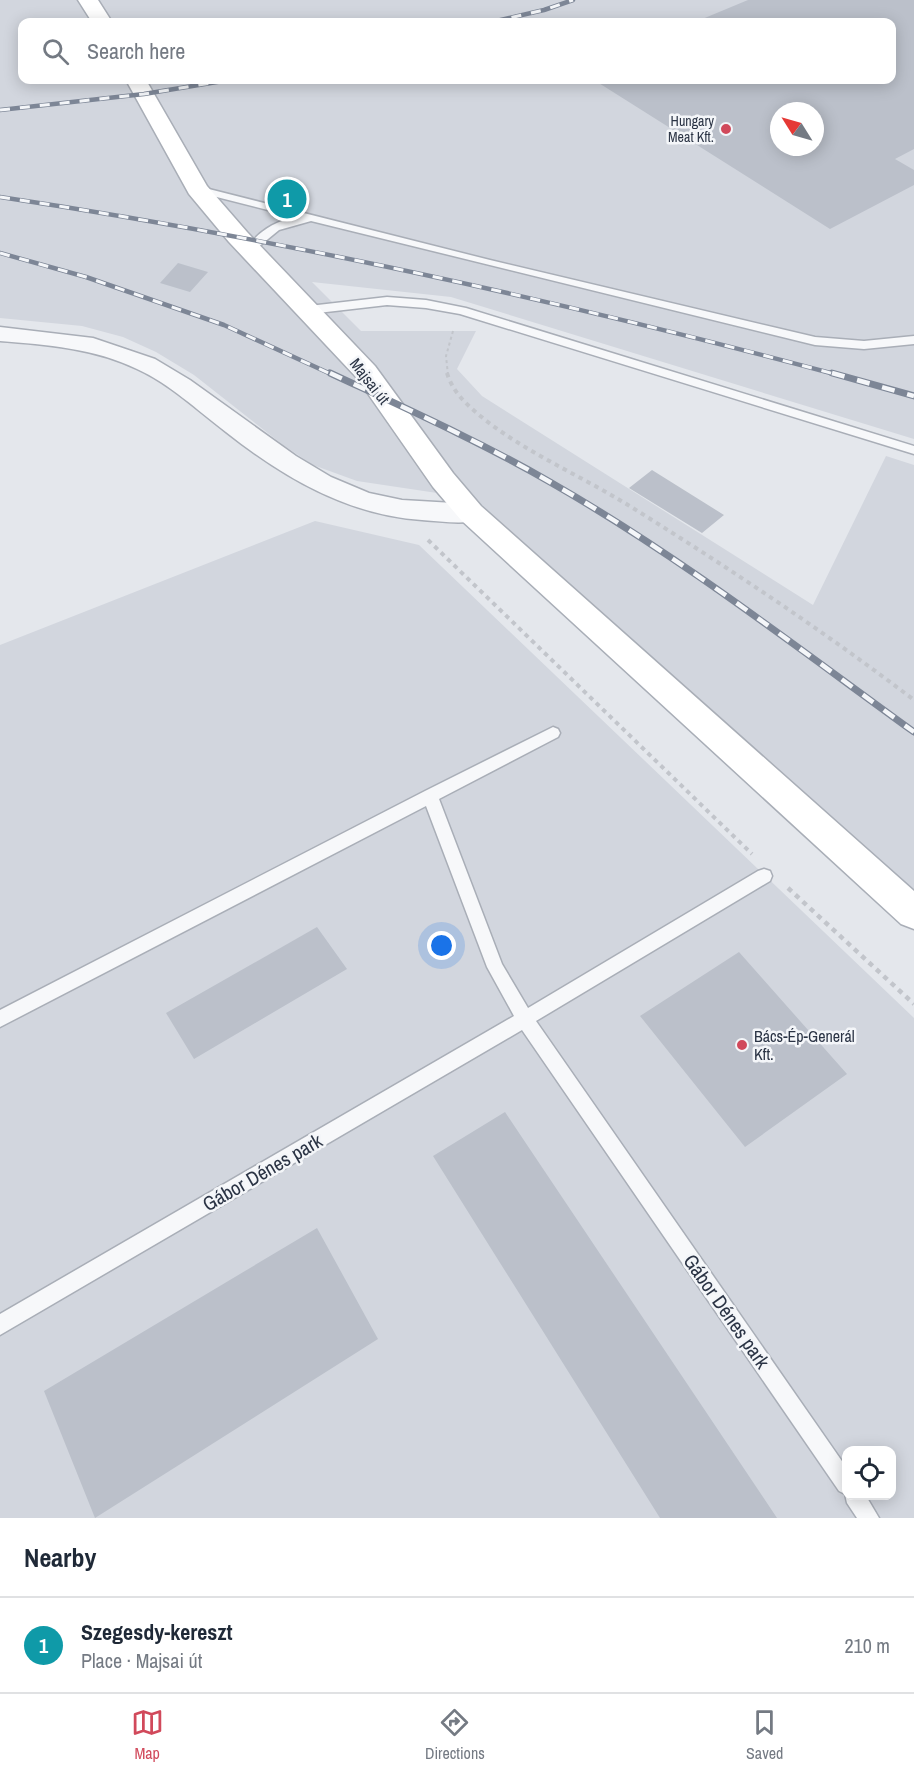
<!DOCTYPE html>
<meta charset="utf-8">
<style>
:root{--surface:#fff;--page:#f2f2f3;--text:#1f2937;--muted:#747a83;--line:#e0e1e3;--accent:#d1495b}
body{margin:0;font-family:"Archivo Narrow",sans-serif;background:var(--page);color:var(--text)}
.controls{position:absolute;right:18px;bottom:18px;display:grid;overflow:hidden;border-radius:12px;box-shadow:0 3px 15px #0003}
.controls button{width:54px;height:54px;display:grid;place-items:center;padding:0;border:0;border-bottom:2px solid var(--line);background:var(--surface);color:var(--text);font:30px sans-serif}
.compass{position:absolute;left:770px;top:102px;width:54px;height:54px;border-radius:50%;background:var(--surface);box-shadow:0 3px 15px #0003;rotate:307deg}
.you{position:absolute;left:442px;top:946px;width:21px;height:21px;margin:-15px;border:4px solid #fff;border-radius:50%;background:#1a73e8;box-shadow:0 0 0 9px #1a73e833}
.badge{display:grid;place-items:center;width:39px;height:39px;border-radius:50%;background:var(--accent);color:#fff;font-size:20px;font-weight:700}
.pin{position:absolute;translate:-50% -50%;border:3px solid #fff;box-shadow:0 2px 6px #0006}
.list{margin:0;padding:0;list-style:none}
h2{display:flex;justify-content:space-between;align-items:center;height:78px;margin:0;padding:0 24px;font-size:26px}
h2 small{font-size:20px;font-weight:400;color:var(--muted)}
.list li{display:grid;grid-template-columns:39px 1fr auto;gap:18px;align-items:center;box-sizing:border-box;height:96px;padding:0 24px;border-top:2px solid var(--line)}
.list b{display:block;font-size:22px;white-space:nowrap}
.list p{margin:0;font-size:20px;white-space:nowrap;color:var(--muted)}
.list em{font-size:20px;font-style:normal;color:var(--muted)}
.icon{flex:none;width:33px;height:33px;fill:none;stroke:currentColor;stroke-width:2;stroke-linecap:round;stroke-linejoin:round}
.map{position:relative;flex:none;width:914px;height:1518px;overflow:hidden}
.search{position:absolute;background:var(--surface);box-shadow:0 3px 15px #0003;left:18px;right:18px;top:18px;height:66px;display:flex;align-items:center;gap:15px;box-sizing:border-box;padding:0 21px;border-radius:12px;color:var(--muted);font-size:22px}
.sheet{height:174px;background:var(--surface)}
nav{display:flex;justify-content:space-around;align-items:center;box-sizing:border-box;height:84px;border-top:2px solid var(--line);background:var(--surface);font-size:16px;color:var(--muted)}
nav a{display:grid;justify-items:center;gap:3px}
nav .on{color:var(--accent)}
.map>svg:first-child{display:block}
.built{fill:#d2d6de;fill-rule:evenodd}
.building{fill:#bbc0ca;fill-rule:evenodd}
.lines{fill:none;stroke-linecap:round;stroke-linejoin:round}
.lane-casing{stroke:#a9aeb7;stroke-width:3}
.street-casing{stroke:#a9aeb7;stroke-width:3}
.secondary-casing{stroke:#a9aeb7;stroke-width:3}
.path-far2{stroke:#c2c5cb;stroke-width:2;stroke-dasharray:3 3;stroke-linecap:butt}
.path-far1{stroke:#c2c5cb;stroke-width:4;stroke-dasharray:4.5 4.5;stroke-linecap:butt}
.path{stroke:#c2c5cb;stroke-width:4.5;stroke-dasharray:5 5;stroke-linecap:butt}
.lane{fill:#f7f8fa;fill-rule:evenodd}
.street{fill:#f7f8fa;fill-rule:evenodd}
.secondary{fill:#fff;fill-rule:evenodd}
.rail-far1-casing{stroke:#7d8696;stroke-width:4.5}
.rail-casing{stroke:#7d8696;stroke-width:7}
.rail-far1{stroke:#f4f6f9;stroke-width:3;stroke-dasharray:10;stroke-linecap:butt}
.rail{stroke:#f4f6f9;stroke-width:4.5;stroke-dasharray:13;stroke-linecap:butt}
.poi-dot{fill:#d1495b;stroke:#f4f6f9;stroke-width:2}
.labels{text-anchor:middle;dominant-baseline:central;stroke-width:5;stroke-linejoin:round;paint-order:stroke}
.far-poi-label{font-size:14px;fill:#2b3445;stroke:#f4f6f9;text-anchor:end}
.street-label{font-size:16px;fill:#2b3445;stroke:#f4f6f9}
.poi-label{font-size:16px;fill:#2b3445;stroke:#f4f6f9;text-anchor:start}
.near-street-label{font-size:20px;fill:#2b3445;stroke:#f4f6f9}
</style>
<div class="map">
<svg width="914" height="1518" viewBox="0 0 914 1518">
<rect width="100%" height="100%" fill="#e4e7ec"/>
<!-- built -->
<path class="built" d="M 0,0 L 914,0 L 914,439 L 451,297 L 312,282 L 361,331 L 476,331 L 457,369 L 482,396 L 813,605 L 886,456 L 914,465 L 914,894 L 457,486 L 437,493 L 357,481 L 313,465 L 283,445 L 194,375 L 156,352 L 123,337 L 82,326 L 0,318 ZM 22,22 L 892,22 L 892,80 L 22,80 ZM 779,111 L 815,111 L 815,147 L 779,147 Z
M 315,521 L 419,545 L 914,1018 L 914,1518 L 0,1518 L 0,645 ZM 846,1450 L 892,1450 L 892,1496 L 846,1496 Z"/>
<!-- building -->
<path class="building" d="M 748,0 L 914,0 L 914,149 L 895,159 L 914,170 L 914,185 L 830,229 L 594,80 L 892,80 L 892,22 L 695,22 ZM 779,111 L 815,111 L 815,147 L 779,147 Z
M 178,263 L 208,272 L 190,292 L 160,283 Z
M 652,470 L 724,515 L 702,533 L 629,488 Z
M 317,927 L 347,969 L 194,1059 L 166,1013 Z
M 739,952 L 847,1074 L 745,1147 L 640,1016 Z
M 505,1112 L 777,1518 L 660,1518 L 433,1156 Z
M 317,1228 L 378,1339 L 95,1518 L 44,1391 Z"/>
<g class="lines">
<defs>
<path id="lane" d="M 197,186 L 490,260 L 815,337 L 864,341 L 914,336 L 914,344 L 864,349 L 815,345 L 311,221 L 279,230 L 251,253 L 245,250 C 258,232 273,222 295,217 L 193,191 L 193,187 Z
M 387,297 L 426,300 L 466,308 L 914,446 L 914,454 L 460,314 L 426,308 L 387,305 L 309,314 L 303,310 L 309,306 Z
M 553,727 L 558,729 L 560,733 L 558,737 L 439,799 L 502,964 L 528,1008 L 758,871 L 764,869 L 770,871 L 772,876 L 770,881 L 536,1021 L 846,1467 L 846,1496 L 866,1496 L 879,1518 L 857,1518 L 847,1503 L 845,1494 L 839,1491 L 522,1030 L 0,1335 L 0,1314 L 514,1016 L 487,967 L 426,806 L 0,1027 L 0,1010 L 425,791 Z"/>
<path id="street" d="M 0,327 L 93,338 L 155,359 L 190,380 L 296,456 L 331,477 L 369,493 L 402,500 L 471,504 L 480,506 L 484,513 L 480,520 C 462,525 440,521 422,520 C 347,515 283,477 226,432 C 197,410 170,384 137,369 C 94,348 47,345 0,341 Z"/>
<path id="secondary" d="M 78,0 L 98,0 L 112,22 L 92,22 Z
M 126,80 L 146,80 L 207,186 L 247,232 L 375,366 L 453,473 L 481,506 L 914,891 L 914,929 L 901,924 L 461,520 L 433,487 L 357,378 L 229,242 L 189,194 Z"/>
</defs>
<!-- lane casing -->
<use href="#lane" class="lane-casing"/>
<!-- street casing -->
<use href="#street" class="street-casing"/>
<!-- secondary casing -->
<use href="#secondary" class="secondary-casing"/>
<!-- path-far2 -->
<path class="path-far2" d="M 448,375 L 446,356 L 453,331"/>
<!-- path-far1 -->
<path class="path-far1" d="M 447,373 C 453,393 468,406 484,419 C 527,453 581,476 628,505 C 726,566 822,630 914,700
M 428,540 L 752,854"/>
<!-- path -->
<path class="path" d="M 788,888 L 914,1004"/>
<!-- lane -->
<use href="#lane" class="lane"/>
<!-- street -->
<use href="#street" class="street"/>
<!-- secondary -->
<use href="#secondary" class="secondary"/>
<defs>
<path id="rail-far1" d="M 492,22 L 544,10 L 573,0
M 0,110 L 144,94 L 229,80
M 0,197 C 282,239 562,301 838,375
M 0,253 L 86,277 L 224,325 L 333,375"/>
<path id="rail" d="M 330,373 C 405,408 479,441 550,482 C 678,555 795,646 914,732
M 832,373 L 914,396"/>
</defs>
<!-- rail-far1 casing -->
<use href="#rail-far1" class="rail-far1-casing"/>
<!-- rail casing -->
<use href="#rail" class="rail-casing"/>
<!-- rail-far1 -->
<use href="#rail-far1" class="rail-far1"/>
<!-- rail -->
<use href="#rail" class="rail"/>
</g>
<!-- markers -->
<g class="poi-dot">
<circle cx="726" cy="129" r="6"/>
<circle cx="742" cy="1045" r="6"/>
</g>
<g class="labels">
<!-- far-poi labels -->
<g class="far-poi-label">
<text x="714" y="121">Hungary<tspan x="714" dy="16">Meat Kft.</tspan></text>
</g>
<!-- street labels -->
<g class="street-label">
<text transform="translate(370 381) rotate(52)">Majsai út</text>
</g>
<!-- poi labels -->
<g class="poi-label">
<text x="754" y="1036">Bács-Ép-Generál<tspan x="754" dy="18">Kft.</tspan></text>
</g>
<!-- near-street labels -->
<g class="near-street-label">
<text transform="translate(262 1172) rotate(-30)">Gábor Dénes park</text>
<text transform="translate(727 1311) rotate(55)">Gábor Dénes park</text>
</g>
</g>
</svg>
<div class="controls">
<button><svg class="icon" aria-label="locate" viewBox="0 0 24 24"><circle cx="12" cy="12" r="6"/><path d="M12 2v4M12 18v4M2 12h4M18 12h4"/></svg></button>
</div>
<svg class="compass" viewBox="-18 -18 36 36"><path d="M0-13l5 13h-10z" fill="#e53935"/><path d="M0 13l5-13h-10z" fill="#747a83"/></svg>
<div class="you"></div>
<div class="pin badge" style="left:287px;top:199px;background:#0f9aa8">1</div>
<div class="search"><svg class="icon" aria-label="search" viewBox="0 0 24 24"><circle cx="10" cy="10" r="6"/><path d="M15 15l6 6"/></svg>Search here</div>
</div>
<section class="sheet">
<h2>Nearby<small></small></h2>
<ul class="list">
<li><span class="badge" style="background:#0f9aa8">1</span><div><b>Szegesdy-kereszt</b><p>Place · Majsai út</p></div><em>210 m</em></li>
</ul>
</section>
<nav>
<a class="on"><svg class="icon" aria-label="map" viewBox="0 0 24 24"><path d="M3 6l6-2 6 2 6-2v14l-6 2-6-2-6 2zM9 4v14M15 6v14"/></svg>Map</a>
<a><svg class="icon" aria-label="directions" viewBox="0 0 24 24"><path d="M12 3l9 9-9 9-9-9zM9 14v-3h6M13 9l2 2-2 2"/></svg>Directions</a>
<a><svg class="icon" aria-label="saved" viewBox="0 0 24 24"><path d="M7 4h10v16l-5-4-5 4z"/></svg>Saved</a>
</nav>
